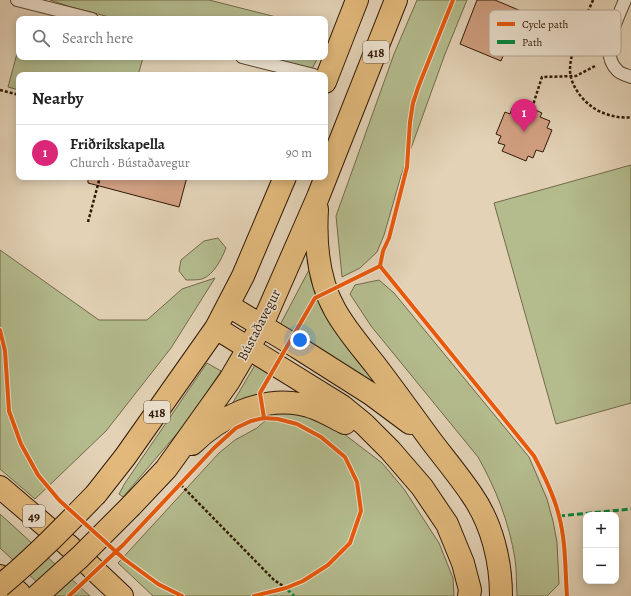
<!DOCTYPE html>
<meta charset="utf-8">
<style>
:root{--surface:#fff;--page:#f6f6f6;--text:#222;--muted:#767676;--line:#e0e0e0;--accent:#db2777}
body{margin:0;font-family:Alegreya,serif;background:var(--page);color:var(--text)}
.controls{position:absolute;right:12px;bottom:12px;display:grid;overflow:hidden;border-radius:8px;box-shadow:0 2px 10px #0003}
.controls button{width:36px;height:36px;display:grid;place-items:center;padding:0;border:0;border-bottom:1px solid var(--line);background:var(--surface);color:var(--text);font:20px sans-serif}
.you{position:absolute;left:300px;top:340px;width:14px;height:14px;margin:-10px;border:3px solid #fff;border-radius:50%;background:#1a73e8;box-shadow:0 0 0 6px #1a73e833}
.badge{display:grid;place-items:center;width:26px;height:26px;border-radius:50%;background:var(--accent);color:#fff;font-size:13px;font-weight:700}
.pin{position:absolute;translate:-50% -33px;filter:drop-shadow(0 1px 2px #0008)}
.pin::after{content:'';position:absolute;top:21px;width:14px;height:12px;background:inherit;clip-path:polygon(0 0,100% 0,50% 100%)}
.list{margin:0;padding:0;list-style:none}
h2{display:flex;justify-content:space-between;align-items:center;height:52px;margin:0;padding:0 16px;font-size:17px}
h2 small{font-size:13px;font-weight:400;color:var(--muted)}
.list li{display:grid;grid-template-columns:26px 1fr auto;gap:12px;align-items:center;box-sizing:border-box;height:56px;padding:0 16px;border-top:1px solid var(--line)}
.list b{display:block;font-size:15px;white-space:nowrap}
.list p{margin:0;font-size:13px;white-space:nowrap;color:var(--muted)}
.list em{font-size:13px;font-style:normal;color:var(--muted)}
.icon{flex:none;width:22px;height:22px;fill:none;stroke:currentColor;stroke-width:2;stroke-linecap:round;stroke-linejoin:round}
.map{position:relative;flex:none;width:631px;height:596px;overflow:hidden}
.search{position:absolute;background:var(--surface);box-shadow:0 2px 10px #0003;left:16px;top:16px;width:312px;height:44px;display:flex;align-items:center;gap:10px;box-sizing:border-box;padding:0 14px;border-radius:8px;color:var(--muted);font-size:15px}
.panel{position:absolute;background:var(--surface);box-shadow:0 2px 10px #0003;left:16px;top:72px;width:312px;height:108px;border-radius:8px}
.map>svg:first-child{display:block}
.green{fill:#b4bc8e;stroke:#736a49}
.building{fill:#d1a082;stroke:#321904}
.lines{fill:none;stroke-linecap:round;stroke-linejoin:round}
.service-casing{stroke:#5e4730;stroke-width:14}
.primary-casing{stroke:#321904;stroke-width:24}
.trunk-casing{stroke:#321904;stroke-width:24}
.path{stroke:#321904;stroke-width:2.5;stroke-dasharray:3 2;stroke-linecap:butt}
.service{stroke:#ede2d0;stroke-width:12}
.primary{stroke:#e2b97b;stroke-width:22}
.trunk{stroke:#e2b97b;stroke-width:22}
.primary-bridge-casing{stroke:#321904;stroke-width:24;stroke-linecap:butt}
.primary-bridge{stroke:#e2b97b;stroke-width:22}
.quiet{stroke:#00873e;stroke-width:3;stroke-dasharray:6 3;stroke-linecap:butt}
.cycleway-casing{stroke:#ede2d0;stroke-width:6}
.cycleway{stroke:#e8590c;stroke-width:4}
.labels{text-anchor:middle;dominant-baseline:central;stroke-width:3;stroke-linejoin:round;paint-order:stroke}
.shield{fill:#ede2d0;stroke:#6a5541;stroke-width:1}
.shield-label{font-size:13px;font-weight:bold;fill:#321904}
.street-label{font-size:14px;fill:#321904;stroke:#ede2d0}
.key{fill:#ede2d0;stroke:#b5a693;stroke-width:1}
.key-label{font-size:11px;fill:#321904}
</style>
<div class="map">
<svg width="631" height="596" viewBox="0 0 631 596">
<rect width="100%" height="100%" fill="#e3d2b6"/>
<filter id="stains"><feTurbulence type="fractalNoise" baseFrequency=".005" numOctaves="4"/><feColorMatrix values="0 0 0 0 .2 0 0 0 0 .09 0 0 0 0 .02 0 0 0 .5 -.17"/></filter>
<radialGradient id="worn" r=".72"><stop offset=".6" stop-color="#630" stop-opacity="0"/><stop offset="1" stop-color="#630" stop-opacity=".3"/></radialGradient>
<!-- green -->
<path class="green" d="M 50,0 L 209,0 L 284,19 L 117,19 L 71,7 Z
M 417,0 L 467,0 L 445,54 L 401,176 L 384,235 L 377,252 L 360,268 L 342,277 L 336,216 L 394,54 Z
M 19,46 L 19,57 L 143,58 L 138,75 L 19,75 L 19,90 L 8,87 Z
M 261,57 L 318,57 L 311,71 Z
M 631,165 L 631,403 L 556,424 L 494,203 Z
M 218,238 L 226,248 C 222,258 214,275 202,279 C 198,280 191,280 186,280 L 179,271 L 181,260 L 204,241 Z
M 0,250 L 99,320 L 147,320 L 182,289 L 215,278 L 171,348 L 106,431 L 35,499 L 0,469 Z
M 310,268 L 382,388 L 280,325 Z
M 379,280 L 394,293 L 529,457 L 547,499 L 553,521 L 557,542 L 559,584 L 547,596 L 517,596 C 516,584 517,571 515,559 C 509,522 496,489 478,457 L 371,326 L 350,294 L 355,285 Z
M 207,363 L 221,371 L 186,423 L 123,497 L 119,494 L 125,483 Z
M 255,365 L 269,373 L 257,396 L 232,404 Z
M 275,412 L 300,412 L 327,421 L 382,463 L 404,489 L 439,543 L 453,578 L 454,596 L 153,596 L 118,563 L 219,453 L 235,440 L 257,428 Z
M 0,514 L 90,596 L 52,596 L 0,548 Z"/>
<!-- building -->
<path class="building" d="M 477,0 L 495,0 L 521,11 L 501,61 L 460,44 Z
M 523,104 L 542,113 L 540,117 L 550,121 L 547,128 L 552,130 L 543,152 L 536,150 L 533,158 L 528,156 L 526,161 L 502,151 L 505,145 L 498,143 L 501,136 L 496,134 L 505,112 L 510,114 L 512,108 L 519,112 Z
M 88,177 L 187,177 L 179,207 L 88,183 Z"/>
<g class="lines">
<defs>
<path id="service" d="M 17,0 L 92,19
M 625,0 C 617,20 599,52 617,70 C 620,74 627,75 631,77
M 242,57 L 314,75"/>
<path id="primary" d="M 325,82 L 357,0
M 317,209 C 315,243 318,280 335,310 C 346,330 362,348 376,366 C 395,391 413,416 432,442 C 445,459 460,477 472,495 C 492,524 501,561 501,596
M 229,306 L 297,347 L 371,394 L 410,423
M 216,328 L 342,406 L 364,424 L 390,450 L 422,487 L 447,524 L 463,563 L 470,590 L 469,596
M 192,444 C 220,417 260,397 300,404 C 316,406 331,416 345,423
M 96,494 L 125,457 L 216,328 L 243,276 L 285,177
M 131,506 L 166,469 L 229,381 L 262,325 L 318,197 L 396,0
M 69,546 L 122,596"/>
<path id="trunk" d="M 0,487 L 69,546
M 0,576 L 19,593"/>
</defs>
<!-- service casing -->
<use href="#service" class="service-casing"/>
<!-- primary casing -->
<use href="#primary" class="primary-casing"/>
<!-- trunk casing -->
<use href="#trunk" class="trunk-casing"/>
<!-- path -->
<path class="path" d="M 593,0 C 585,19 570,49 570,70 C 570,83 580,98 591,106 C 601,114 618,119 631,117
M 0,90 L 19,95
M 532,108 L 542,77 L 576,76 L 595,66
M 88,222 L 100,177
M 181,485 L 274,580 L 286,588"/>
<!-- service -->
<use href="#service" class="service"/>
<!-- primary -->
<use href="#primary" class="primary"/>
<!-- trunk -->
<use href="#trunk" class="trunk"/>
<defs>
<path id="primary-bridge" d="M 0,586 C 34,558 65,526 96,494
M 37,596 L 80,557 L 131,506"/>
</defs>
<!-- primary-bridge casing -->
<use href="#primary-bridge" class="primary-bridge-casing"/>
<!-- primary-bridge -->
<use href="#primary-bridge" class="primary-bridge"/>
<!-- quiet -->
<path class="quiet" d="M 559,516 L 631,509
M 286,588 L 294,596"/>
<defs>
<path id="cycleway" d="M 380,266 L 534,456 C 544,475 554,495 559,516 C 566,542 565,569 567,596
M 0,330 L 5,351 L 9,411 L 21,444 L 38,475 L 59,500 L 124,559 L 158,584 L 182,596
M 264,418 L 260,393 L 315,298 L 380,266 L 383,251 L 389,238 L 407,167 L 410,122 L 413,103 L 419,85 L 453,0
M 69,596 L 123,545 L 214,448 L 236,428 L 251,421 L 264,418 L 278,419 L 297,424 L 321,437 L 345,457 L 357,482 L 361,511 L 350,543 L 328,565 L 303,581 L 286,588 L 254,596"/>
</defs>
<!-- cycleway casing -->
<use href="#cycleway" class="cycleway-casing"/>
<!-- cycleway -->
<use href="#cycleway" class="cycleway"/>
</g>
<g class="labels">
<!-- shield labels -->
<g class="shield">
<rect x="363" y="41" width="26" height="22" rx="3"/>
<rect x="144" y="401" width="26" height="22" rx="3"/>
<rect x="23" y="505" width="22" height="22" rx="3"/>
</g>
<g class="shield-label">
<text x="376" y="52">418</text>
<text x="157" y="412">418</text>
<text x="34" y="516">49</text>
</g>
<!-- street labels -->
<g class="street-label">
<text transform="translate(259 325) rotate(-63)">Bústaðavegur</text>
</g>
</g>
<!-- legend -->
<rect x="489" y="10" width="132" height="46" rx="6" class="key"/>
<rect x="497" y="22" width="18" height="4" fill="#e8590c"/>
<rect x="497" y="40" width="18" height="4" fill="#00873e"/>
<g class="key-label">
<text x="522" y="28">Cycle path</text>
<text x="522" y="46">Path</text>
</g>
<rect width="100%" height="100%" filter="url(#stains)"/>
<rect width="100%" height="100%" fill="url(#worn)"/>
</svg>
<div class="controls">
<button>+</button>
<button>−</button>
</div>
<div class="you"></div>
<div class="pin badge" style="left:524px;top:132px">1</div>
<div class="search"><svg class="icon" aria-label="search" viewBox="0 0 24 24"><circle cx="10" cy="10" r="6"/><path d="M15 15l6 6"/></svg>Search here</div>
<section class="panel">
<h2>Nearby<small></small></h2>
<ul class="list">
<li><span class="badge">1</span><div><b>Friðrikskapella</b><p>Church · Bústaðavegur</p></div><em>90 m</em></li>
</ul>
</section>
</div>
